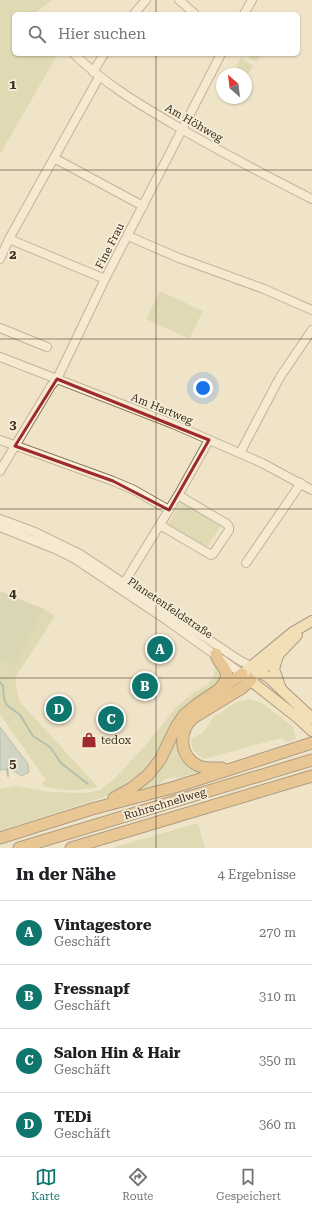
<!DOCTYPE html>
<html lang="de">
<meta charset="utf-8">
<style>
:root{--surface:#fff;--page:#f6f6f6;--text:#202124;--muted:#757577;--line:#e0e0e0;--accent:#0f766e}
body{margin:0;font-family:"Roboto Serif",serif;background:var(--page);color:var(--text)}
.compass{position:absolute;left:216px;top:68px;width:36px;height:36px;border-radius:50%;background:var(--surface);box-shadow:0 1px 3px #0004;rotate:332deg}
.you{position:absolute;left:203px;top:388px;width:14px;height:14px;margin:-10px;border:3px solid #fff;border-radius:50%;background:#1a73e8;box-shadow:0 0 0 6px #1a73e833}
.badge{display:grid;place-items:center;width:26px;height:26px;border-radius:50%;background:var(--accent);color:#fff;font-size:13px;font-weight:700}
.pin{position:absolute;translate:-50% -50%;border:2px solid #fff;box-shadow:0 1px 4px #0006}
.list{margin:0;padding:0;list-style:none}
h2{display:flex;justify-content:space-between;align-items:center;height:52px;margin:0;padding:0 16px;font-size:17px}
h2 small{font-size:13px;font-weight:400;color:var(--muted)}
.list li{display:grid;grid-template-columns:26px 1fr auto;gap:12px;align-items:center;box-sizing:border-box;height:64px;padding:0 16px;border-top:1px solid var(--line)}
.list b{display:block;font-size:15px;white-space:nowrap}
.list p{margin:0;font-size:13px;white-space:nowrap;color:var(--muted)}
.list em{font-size:13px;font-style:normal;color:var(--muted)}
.icon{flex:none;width:22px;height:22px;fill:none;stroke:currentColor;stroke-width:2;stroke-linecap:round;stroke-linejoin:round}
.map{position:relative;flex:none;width:312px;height:848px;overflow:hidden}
.search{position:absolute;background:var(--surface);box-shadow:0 1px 3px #0004;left:12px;right:12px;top:12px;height:44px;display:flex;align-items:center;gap:10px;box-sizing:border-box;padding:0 14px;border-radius:6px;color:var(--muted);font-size:15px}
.sheet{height:308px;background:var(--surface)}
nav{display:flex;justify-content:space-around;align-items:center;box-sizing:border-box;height:56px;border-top:1px solid var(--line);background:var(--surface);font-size:11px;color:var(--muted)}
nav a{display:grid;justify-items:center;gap:2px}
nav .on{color:var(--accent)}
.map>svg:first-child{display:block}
.green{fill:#c9cf9b}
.cemetery{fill:#bfc49a}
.water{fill:#a9c4bc;stroke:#6f938a}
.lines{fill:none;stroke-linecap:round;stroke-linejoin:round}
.stream{stroke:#6f938a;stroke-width:2}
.minor-casing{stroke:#8d765c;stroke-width:10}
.major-casing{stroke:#5b4430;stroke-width:12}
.highway-casing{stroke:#5b4430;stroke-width:13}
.minor{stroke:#faf1dc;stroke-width:8}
.major{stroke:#f3d9a0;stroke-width:10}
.highway{stroke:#e0a458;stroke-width:11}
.marked{fill:none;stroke:#9e2a2b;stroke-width:3;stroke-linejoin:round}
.grid{fill:none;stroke:#3d2e20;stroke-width:1;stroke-opacity:0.55}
.labels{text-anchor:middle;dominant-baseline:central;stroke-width:3.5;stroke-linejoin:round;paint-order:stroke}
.street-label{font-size:11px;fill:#3d2e20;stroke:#f7eed8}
.poi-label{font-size:11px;fill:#3d2e20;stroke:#f7eed8;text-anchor:start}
.grid-label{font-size:13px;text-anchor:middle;font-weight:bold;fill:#3d2e20;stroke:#f7eed8;stroke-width:3.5;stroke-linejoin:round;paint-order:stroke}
</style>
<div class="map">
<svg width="312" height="848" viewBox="0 0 312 848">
<rect width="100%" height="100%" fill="#f0e4c8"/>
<!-- green -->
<path class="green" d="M 0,0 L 52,0 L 35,13 L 36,14 L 14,14 L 14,54 L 58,54 L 0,154 Z
M 244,54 L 259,54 L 260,57 L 258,60 L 254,61 Z
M 241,58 L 253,66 L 248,74 L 235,66 Z
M 160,291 L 203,311 L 189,339 L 146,319 Z
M 182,500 L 222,524 L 206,549 L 167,526 Z
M 44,609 L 55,616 L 15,678 L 19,701 L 98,787 C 81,791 62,791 45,787 L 42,782 L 46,780 L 0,714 L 0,661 L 15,666 Z
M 217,665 L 220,670 L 221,677 L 223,677 L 167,739 L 146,772 L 116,793 L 0,831 L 0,789 L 16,786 L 49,792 L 87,793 L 100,790 L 115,778 L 144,747 L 177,706 L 193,693 L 207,685 L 213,678 L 215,667 Z
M 250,699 L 262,703 L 293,727 L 296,739 L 287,742 L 281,738 L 204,759 C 196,755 191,749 191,740 L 203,732 L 214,717 L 237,702 Z
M 179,727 L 179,735 L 203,770 L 178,778 C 172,776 164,779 160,784 L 134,791 Z
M 198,823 L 205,848 L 113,848 L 119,845 L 119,846 Z"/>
<!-- cemetery -->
<path class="cemetery" d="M 0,591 L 44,609 L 15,666 L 0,661 Z"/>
<!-- water -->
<path class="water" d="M 0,727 L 28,764 L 29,772 L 22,776 L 11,769 L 0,770 Z"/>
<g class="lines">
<!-- stream -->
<path class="stream" d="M 0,682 L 3,686 L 4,699 L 7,705 L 20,715 L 33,736 L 50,747 L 61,763 L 88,784
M 7,768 L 8,776"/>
<defs>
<path id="minor" d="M 179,0 L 195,14
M 134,14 L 146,0
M 244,14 L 252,0
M 74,54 C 104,83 137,103 173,124 C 218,151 265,175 312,199
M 93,72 L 104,54
M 54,158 L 143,206
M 128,236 L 179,258 L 264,289 L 312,310
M 9,239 L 105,279
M 0,259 L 9,239 L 99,77
M 0,328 L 47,347
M 0,357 L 173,424 L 262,463 L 312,490
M 0,440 L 113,481 L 134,490 L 169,510
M 240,453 L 280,377 L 312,330
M 0,471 L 51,386 L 57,379 L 105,279 L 221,54
M 0,519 L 35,532 L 80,554 L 239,660 L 251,666
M 160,525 L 211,555 L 213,554 L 229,530 L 229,527 L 227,524 L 178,495
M 0,527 L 55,549 L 75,559 L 165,619 L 242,674
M 246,563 L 301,483
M 124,583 L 180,492 L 209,440"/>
<path id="major" d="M 312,621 L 293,632 L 242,674 L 298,718 L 312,731
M 278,656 L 274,669 L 280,686
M 251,666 L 269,678 L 312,718
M 256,675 L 278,655 L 297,635"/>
<path id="highway" d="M 216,654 C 218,667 236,670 220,688
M 222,768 C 214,768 206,769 199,766 C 179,757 178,732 193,718 L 242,688 L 251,680
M 114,798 L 132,788 L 148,775 L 160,760 L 176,727 L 184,715 L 196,705 L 242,674
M 0,838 L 92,809 L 175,787 L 312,743
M 19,848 L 312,760
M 71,848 L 312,776"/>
</defs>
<!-- minor casing -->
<use href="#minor" class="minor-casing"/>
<!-- major casing -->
<use href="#major" class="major-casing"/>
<!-- highway casing -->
<use href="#highway" class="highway-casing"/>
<!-- minor -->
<use href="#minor" class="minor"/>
<!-- major -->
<use href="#major" class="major"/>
<!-- highway -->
<use href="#highway" class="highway"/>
</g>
<!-- marked area -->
<path d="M0 0H312V848H0ZM 57,379 L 209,440 L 169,510 L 113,481 L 15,446 Z" fill="#f0e4c8" fill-opacity=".55" fill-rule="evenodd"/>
<path class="marked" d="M 57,379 L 209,440 L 169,510 L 113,481 L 15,446 Z"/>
<!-- grid -->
<path class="grid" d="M 156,0 L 156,14M 156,54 L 156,848M 0,170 L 312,170M 0,339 L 312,339M 0,509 L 312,509M 0,678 L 312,678"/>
<!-- icons -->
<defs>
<symbol id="shop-bare" viewBox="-9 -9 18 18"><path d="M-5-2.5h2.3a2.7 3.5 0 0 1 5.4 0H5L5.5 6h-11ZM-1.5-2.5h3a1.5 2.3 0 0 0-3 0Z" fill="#9e2a2b" stroke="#f7eed8" stroke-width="2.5" paint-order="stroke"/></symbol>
</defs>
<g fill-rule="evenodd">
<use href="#shop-bare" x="78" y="729" width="22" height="22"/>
</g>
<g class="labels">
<!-- street labels -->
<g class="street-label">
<text transform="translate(194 123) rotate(30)">Am Höhweg</text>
<text transform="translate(110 246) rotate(-63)">Fine Frau</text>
<text transform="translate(162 409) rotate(22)">Am Hartweg</text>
<text transform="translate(170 608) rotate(34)">Planetenfeldstraße</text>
<text transform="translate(165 804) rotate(-17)">Ruhrschnellweg</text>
</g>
<!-- poi labels -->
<g class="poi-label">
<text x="101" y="740">tedox</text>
</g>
</g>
<g class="grid-label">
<text x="13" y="89">1</text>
<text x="13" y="259">2</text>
<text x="13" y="429">3</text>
<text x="13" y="598">4</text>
<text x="13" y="768">5</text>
</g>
</svg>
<svg class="compass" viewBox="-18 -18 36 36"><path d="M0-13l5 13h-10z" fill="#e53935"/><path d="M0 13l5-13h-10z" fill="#757577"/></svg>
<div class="you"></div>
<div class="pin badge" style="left:160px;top:649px">A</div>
<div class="pin badge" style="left:145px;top:686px">B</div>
<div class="pin badge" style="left:111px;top:719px">C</div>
<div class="pin badge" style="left:59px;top:709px">D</div>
<div class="search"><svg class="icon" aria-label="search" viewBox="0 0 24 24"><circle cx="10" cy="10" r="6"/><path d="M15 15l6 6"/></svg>Hier suchen</div>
</div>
<section class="sheet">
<h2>In der Nähe<small>4 Ergebnisse</small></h2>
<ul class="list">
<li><span class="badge">A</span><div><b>Vintagestore</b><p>Geschäft</p></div><em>270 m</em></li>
<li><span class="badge">B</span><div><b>Fressnapf</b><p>Geschäft</p></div><em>310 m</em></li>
<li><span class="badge">C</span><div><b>Salon Hin &amp; Hair</b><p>Geschäft</p></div><em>350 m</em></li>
<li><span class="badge">D</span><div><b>TEDi</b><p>Geschäft</p></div><em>360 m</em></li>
</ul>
</section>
<nav>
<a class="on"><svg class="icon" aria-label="map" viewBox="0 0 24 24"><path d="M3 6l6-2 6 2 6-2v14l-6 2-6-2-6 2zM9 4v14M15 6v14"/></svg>Karte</a>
<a><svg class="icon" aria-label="directions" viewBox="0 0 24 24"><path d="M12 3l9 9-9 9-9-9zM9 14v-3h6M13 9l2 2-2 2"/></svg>Route</a>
<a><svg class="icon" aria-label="saved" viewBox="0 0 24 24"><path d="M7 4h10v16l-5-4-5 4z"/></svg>Gespeichert</a>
</nav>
